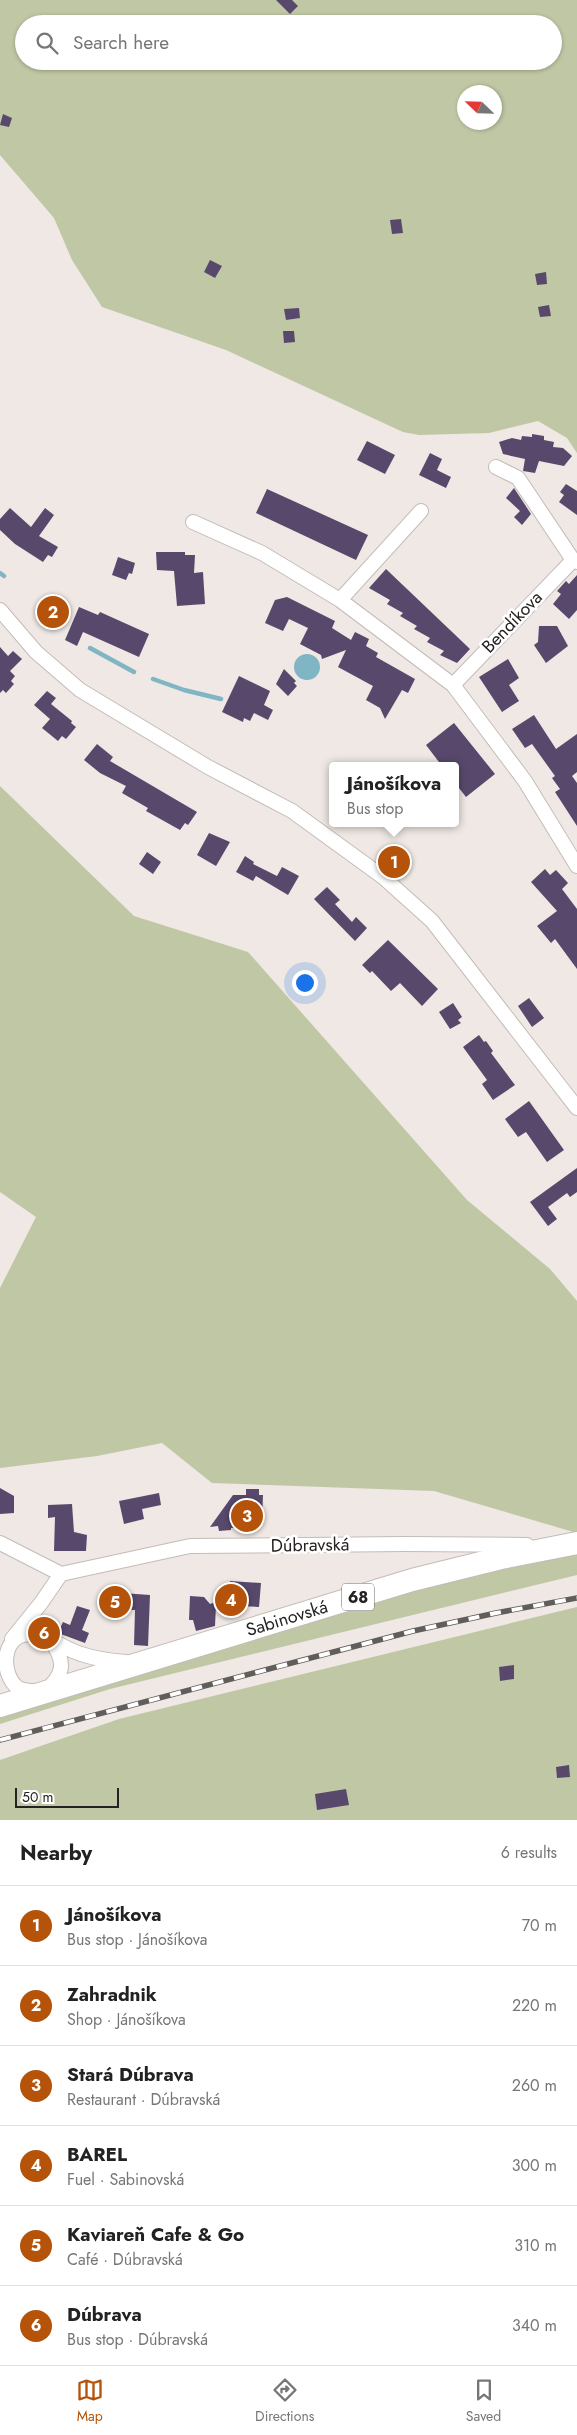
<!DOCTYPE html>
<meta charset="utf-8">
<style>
:root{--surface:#fff;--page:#f2f2f2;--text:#222;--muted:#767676;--line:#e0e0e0;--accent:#b45309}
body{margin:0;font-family:Jost,sans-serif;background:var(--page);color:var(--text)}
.compass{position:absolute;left:457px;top:85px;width:45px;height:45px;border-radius:50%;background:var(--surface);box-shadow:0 1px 4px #0004;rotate:293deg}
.scale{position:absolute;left:15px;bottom:12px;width:104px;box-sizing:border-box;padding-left:5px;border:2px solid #252221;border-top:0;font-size:14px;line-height:18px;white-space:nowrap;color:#252221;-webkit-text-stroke:4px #fff;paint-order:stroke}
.you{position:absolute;left:304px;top:982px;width:18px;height:18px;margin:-12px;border:4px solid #fff;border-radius:50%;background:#1a73e8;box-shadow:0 0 0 8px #1a73e833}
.badge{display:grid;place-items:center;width:32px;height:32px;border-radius:50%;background:var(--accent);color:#fff;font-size:16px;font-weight:700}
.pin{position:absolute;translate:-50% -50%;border:2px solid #fff;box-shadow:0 1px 5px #0006}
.popup{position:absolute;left:329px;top:762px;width:130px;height:65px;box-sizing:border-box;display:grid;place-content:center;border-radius:5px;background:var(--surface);filter:drop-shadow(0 1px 4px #0005);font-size:16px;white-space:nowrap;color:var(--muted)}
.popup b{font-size:19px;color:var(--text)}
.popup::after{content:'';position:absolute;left:50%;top:100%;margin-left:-10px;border:10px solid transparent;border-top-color:var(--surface)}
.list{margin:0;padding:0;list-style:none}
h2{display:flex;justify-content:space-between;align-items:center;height:65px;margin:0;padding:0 20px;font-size:21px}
h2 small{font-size:16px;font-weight:400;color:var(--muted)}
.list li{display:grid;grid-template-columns:32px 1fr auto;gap:15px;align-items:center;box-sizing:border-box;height:80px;padding:0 20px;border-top:1px solid var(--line)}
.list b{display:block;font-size:19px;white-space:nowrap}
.list p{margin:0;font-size:16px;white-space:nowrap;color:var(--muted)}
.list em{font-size:16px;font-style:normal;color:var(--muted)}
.icon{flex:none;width:28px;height:28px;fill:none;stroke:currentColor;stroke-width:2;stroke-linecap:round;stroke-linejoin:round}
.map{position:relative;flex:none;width:577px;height:1820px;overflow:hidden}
.search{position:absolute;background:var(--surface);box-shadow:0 1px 4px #0004;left:15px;right:15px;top:15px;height:55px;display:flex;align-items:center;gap:12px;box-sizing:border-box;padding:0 18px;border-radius:28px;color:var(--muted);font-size:19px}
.sheet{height:545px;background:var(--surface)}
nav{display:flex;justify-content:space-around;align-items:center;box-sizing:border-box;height:70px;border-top:1px solid var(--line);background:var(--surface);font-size:14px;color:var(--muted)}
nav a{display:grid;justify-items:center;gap:2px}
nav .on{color:var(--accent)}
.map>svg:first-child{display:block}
.green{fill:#c0c7a4;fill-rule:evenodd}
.water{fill:#80b5c4}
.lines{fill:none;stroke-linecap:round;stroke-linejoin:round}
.stream{stroke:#80b5c4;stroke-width:4.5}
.building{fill:#58496c}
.minor-casing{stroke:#c3bcb8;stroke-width:16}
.primary-casing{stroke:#c3bcb8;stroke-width:24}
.minor{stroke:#fff;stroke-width:14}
.primary{stroke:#fff;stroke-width:22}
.rail-casing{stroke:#615d5b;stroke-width:5.5}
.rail{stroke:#fff;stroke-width:4;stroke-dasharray:11;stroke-linecap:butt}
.labels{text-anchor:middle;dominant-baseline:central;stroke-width:5;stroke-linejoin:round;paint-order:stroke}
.shield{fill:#fff;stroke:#666464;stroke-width:1}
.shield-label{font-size:16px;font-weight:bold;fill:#252221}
.street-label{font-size:18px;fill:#252221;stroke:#fff}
</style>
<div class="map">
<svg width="577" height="1820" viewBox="0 0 577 1820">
<rect width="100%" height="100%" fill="#efe8e4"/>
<!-- green -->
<path class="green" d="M 0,0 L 577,0 L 577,453 L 567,438 L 538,421 L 489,433 L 419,435 L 403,432 L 226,350 L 102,307 L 72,260 L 54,218 L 0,155 ZM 24,24 L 553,24 L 553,61 L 24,61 ZM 464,92 L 494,92 L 494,122 L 464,122 Z
M 0,786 L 134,916 L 248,952 L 467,1200 L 550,1269 L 577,1301 L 577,1533 L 434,1491 L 212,1483 L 162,1443 L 97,1456 L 0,1468 L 0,1288 L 36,1217 L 0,1192 Z
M 577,1547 L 577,1575 L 110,1689 L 0,1724 L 0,1712 L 436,1583 Z
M 577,1607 L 577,1820 L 0,1820 L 0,1760 L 119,1719 Z"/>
<!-- water -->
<path class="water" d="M294 667a13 13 0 1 1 26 0a13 13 0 1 1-26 0Z"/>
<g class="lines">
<!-- stream -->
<path class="stream" d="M 0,573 L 4,576
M 90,648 L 134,672
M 153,679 L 184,690 L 221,699"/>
</g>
<!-- building -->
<path class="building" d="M 276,0 L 292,0 L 298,6 L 290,14 Z
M 3,114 L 12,118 L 9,127 L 0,125 Z
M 401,219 L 403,233 L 392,234 L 390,220 Z
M 210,260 L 222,266 L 215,278 L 204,272 Z
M 546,272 L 547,284 L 537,285 L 535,274 Z
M 549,305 L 551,316 L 540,317 L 538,307 Z
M 299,308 L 300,318 L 286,320 L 284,309 Z
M 283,331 L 294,331 L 295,342 L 284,343 Z
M 532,434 L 544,436 L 544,440 L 554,442 L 553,447 L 563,448 L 572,456 L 564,466 L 539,461 L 535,473 L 523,471 L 525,459 L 503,454 L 499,442 L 512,438 L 521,440 L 522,436 L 532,437 Z
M 367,441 L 395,455 L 385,474 L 357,460 Z
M 430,453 L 442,459 L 437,470 L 451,477 L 446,488 L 419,475 Z
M 566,484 L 577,491 L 577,515 L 559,502 L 564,495 L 560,492 Z
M 514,488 L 531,514 L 522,525 L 514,517 L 520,511 L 506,498 Z
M 267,489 L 368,535 L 356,560 L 256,513 Z
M 10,508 L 31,527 L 45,508 L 54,515 L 39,536 L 58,547 L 52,557 L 48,555 L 43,562 L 15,544 L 0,530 L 0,519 Z
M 156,552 L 185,552 L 185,555 L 195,555 L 194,573 L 203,572 L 205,604 L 177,606 L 174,571 L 157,570 Z
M 118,557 L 135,563 L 132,574 L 129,573 L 126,580 L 112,575 Z
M 386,569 L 470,649 L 457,663 L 440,655 L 444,651 L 427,642 L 430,638 L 414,629 L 417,626 L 400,616 L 403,613 L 387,604 L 390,600 L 369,588 Z
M 577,575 L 577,610 L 569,619 L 553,604 L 561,594 L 557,591 L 566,581 L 569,584 Z
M 287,597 L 335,621 L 332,628 L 351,640 L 355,632 L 369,639 L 366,646 L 378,653 L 376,657 L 415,679 L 408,693 L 402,690 L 385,719 L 380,708 L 366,700 L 373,686 L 338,667 L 346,650 L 322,659 L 321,655 L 300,644 L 308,628 L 289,619 L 283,631 L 265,623 L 275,600 Z
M 79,607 L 98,615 L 100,612 L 149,634 L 139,657 L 83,632 L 77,646 L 65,640 Z
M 539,626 L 557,626 L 568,646 L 546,663 L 534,645 L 538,642 Z
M 0,647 L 8,656 L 13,651 L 22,659 L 10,671 L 15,676 L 11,681 L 14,684 L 6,693 L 3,690 L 0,693 Z
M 508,659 L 519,678 L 509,685 L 519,701 L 502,712 L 479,677 Z
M 284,669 L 296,681 L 294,683 L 297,686 L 288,696 L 276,684 Z
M 239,676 L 270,691 L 264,705 L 273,710 L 268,720 L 254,713 L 250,721 L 244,718 L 243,722 L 222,712 Z
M 47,691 L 56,698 L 51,704 L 72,721 L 71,723 L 76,727 L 66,739 L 62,736 L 58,741 L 42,728 L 50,719 L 34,705 Z
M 534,715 L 556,749 L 577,734 L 577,772 L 572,776 L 577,783 L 577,826 L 555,792 L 560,789 L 552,778 L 555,776 L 532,744 L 525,748 L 512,729 Z
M 454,723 L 495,774 L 466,797 L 455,783 L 455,766 L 442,766 L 426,745 Z
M 97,744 L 113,757 L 110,761 L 197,812 L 188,825 L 185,823 L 180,830 L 146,811 L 148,808 L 122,793 L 126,786 L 100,773 L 84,760 Z
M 209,833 L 230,842 L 216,866 L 197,855 Z
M 147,852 L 161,862 L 153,874 L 139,864 Z
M 245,856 L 254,862 L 253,864 L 277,876 L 282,867 L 299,876 L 288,895 L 256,876 L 253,881 L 236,872 Z
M 545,869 L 550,875 L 556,870 L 568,883 L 562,889 L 577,909 L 577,969 L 555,939 L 551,943 L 537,926 L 557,911 L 531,882 Z
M 327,887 L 340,900 L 335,904 L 352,922 L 356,917 L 367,928 L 355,941 L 314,899 Z
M 388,940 L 438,989 L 422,1006 L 400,983 L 391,991 L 372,971 L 370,973 L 362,965 Z
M 529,998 L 544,1018 L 532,1027 L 518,1006 Z
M 453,1003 L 462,1017 L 458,1020 L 461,1023 L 450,1029 L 439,1012 Z
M 479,1035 L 484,1042 L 486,1041 L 493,1051 L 491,1053 L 515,1085 L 493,1100 L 482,1084 L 487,1080 L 463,1047 Z
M 529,1101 L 564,1150 L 547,1162 L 526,1132 L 518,1137 L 505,1119 Z
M 577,1168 L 577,1192 L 570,1197 L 567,1193 L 548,1207 L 557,1219 L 548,1226 L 530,1202 Z
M 0,1488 L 14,1496 L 14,1513 L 0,1514 Z
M 246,1489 L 259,1489 L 259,1495 L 263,1495 L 262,1520 L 250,1520 L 250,1526 L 231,1528 L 231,1530 L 219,1531 L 218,1526 L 210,1527 L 233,1495 L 246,1495 Z
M 159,1493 L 161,1505 L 142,1509 L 144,1519 L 124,1524 L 119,1501 Z
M 72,1504 L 74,1532 L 87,1535 L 86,1551 L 54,1551 L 55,1517 L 48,1518 L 48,1505 Z
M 230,1581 L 261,1583 L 259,1607 L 216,1605 L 215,1626 L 196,1631 L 193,1620 L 189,1620 L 190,1596 L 204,1597 L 210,1604 L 229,1597 Z
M 108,1592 L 150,1595 L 148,1646 L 134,1645 L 135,1610 L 106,1609 Z
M 77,1606 L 90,1610 L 82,1630 L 89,1633 L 85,1643 L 58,1633 L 63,1622 L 70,1625 Z
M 514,1665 L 514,1679 L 500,1681 L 499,1667 Z
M 569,1765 L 570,1777 L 557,1778 L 556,1767 Z
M 346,1789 L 349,1805 L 317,1810 L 315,1794 Z"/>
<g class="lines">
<defs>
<path id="minor" d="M 496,467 L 518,478 L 573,560 L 577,562
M 193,522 L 262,553 L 340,600 L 453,685 L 525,781 L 577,866
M 340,600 L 421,511
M 0,610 L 36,652 L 80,690 L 208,767 L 292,811 L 383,877 L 432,921 L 577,1108
M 453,685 L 573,560
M 0,1543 L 61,1574 L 190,1546 L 405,1544 L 527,1545
M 12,1639 L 41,1603 L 61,1574
M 50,1640 C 67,1662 64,1675 44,1692 C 36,1691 26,1692 18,1688 C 0,1674 1,1634 31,1634 C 48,1635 64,1649 81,1654 C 96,1659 111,1661 126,1662"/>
<g id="primary">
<path id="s1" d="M 0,1706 L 412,1580 L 501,1558 L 577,1543"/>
</g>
</defs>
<!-- minor casing -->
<use href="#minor" class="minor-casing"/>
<!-- primary casing -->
<use href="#primary" class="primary-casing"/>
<!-- minor -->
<use href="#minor" class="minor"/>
<!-- primary -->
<use href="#primary" class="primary"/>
<defs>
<path id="rail" d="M 0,1740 L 413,1631 L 496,1613 L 577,1598"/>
</defs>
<!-- rail casing -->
<use href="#rail" class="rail-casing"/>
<!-- rail -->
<use href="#rail" class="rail"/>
</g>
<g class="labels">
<!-- shield labels -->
<rect class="shield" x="342" y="1583.5" width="32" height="27" rx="4"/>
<g class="shield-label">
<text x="358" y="1597">68</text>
</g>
<!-- street labels -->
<g class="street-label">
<text transform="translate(512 622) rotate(-46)">Bendíkova</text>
<text transform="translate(310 1545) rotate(-1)">Dúbravská</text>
<text stroke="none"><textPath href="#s1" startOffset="300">Sabinovská</textPath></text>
</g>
</g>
</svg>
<svg class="compass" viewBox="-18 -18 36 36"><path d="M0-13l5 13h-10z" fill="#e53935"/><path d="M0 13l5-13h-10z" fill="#767676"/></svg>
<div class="scale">50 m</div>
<div class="you"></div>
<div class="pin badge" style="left:394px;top:862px">1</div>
<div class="popup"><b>Jánošíkova</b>Bus stop</div>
<div class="pin badge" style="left:53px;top:612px">2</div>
<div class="pin badge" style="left:247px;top:1516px">3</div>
<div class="pin badge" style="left:231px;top:1600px">4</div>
<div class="pin badge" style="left:115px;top:1602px">5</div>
<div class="pin badge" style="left:44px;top:1633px">6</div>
<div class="search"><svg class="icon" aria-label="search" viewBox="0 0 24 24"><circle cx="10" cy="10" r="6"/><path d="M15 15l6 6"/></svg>Search here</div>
</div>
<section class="sheet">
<h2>Nearby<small>6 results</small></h2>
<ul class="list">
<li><span class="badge">1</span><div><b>Jánošíkova</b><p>Bus stop · Jánošíkova</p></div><em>70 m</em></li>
<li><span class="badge">2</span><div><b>Zahradnik</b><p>Shop · Jánošíkova</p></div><em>220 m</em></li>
<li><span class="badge">3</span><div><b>Stará Dúbrava</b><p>Restaurant · Dúbravská</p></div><em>260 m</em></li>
<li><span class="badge">4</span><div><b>BAREL</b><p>Fuel · Sabinovská</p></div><em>300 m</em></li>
<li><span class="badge">5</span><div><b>Kaviareň Cafe &amp; Go</b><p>Café · Dúbravská</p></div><em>310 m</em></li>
<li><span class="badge">6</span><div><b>Dúbrava</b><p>Bus stop · Dúbravská</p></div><em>340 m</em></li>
</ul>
</section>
<nav>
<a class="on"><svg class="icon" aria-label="map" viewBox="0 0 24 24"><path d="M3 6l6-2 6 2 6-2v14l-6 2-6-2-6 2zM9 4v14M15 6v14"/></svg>Map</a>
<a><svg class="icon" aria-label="directions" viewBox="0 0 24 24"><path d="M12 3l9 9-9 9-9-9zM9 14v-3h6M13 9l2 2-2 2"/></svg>Directions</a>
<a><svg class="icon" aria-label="saved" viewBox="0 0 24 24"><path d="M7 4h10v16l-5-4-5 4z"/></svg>Saved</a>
</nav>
